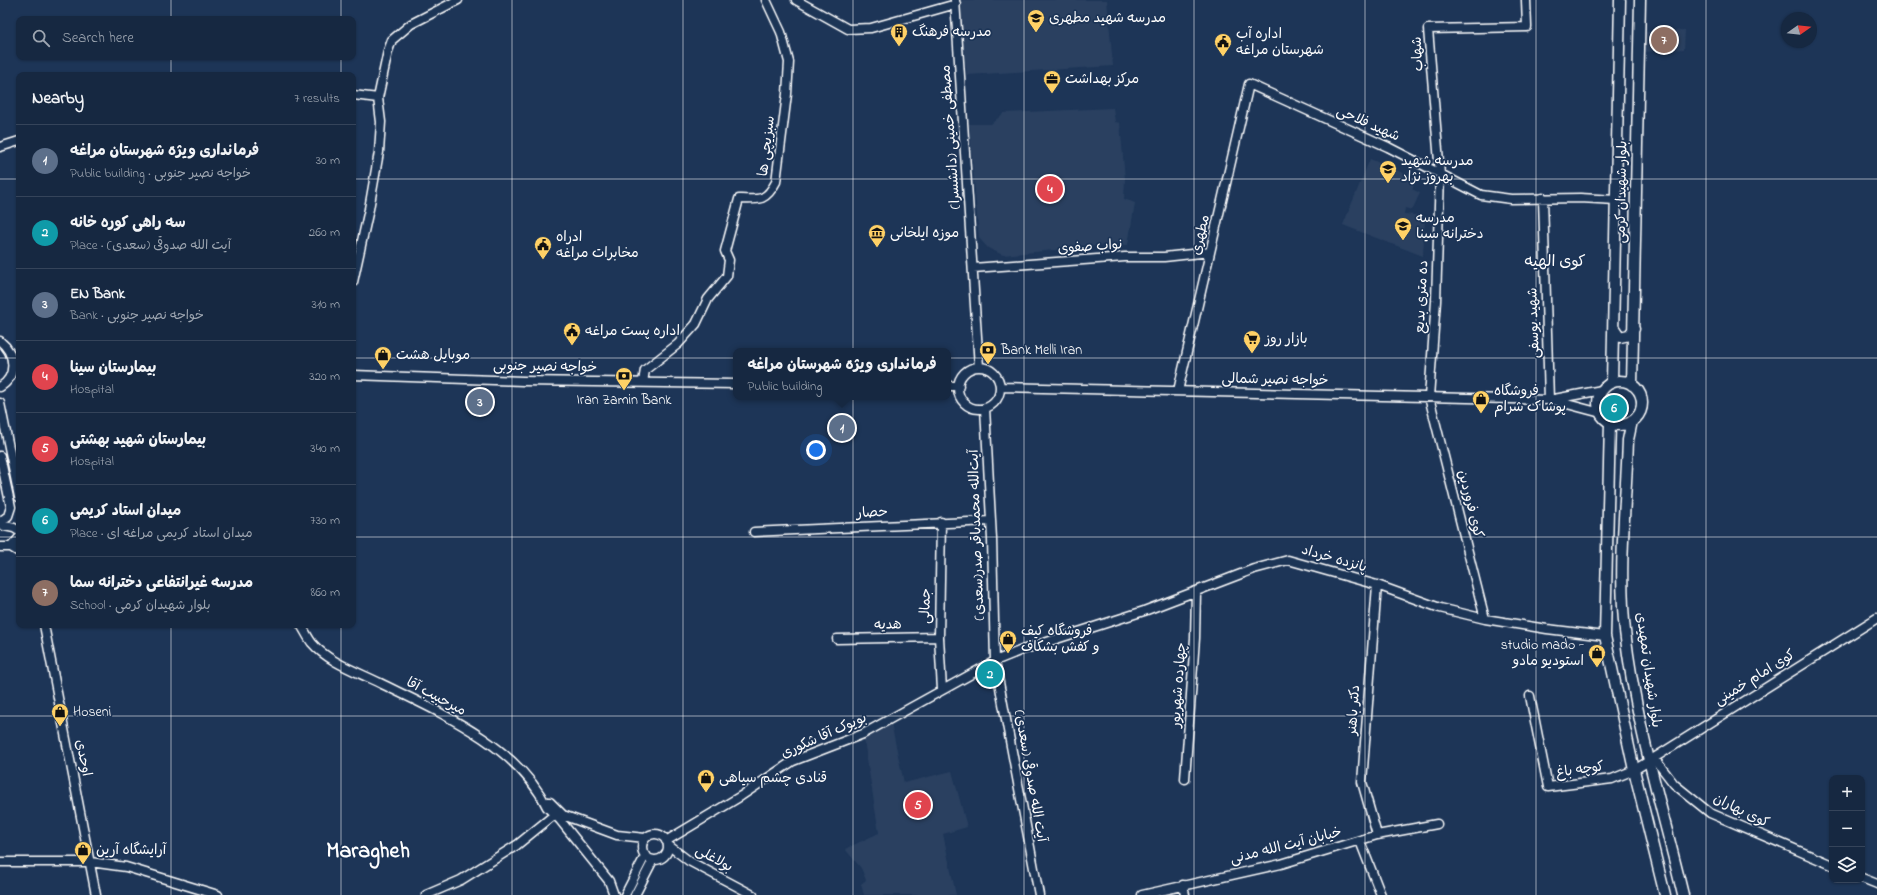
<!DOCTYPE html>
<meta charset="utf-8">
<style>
:root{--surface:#162841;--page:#1f3048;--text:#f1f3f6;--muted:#9ea6b1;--line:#35445a;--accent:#8c9099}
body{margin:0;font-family:"Indie Flower","Playpen Sans Arabic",sans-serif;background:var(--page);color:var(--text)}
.controls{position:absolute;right:12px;bottom:12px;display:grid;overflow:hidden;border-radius:8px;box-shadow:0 1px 3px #0004}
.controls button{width:36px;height:36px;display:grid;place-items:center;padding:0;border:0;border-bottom:1px solid var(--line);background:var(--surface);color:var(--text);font:20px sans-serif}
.compass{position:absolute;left:1781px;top:12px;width:36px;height:36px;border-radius:50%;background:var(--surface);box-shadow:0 1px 3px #0004;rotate:75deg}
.you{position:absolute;left:816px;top:450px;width:14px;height:14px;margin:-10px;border:3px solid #fff;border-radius:50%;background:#1a73e8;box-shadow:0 0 0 6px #1a73e833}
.badge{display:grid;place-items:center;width:26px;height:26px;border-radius:50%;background:var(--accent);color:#fff;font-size:13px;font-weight:700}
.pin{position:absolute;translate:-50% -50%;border:2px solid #fff;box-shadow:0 1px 4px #0006}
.popup{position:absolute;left:733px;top:348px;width:218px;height:52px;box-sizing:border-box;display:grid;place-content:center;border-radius:8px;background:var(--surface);filter:drop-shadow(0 1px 3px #0005);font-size:13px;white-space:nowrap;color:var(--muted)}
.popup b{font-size:15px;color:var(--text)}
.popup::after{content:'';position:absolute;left:50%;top:100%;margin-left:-8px;border:8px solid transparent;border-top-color:var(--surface)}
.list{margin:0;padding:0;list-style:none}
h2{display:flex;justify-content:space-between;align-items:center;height:52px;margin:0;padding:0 16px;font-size:17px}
h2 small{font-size:13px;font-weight:400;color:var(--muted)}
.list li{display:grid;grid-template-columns:26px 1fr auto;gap:12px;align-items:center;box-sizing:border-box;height:72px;padding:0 16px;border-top:1px solid var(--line)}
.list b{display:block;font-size:15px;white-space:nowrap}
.list p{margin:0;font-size:13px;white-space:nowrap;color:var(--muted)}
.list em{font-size:13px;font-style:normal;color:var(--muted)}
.icon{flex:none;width:22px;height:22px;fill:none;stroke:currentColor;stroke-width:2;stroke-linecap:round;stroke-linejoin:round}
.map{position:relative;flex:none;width:1877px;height:895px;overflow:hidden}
.search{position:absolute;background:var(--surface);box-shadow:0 1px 3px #0004;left:16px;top:16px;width:340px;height:44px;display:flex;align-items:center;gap:10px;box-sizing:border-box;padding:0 14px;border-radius:8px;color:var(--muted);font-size:15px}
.panel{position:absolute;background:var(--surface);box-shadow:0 1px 3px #0004;left:16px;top:72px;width:340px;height:556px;border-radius:8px}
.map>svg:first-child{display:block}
.built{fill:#2a4161}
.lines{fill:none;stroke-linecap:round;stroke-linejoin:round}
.minor-casing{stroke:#fff;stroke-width:11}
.major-casing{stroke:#fff;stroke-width:13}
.minor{stroke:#1d3557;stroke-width:8}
.major{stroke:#1d3557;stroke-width:10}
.grid{fill:none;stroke:#fff;stroke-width:1;stroke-opacity:0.55}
.labels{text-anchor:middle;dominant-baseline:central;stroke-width:3.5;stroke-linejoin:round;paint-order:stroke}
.poi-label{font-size:14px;fill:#fff;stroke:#1d3557;text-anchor:start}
.street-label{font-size:14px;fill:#fff;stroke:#1d3557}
.quarter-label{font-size:16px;fill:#fff;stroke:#1d3557}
.town-label{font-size:22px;font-weight:bold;fill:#fff;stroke:#1d3557}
</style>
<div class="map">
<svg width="1877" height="895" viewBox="0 0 1877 895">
<rect width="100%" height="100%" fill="#1d3557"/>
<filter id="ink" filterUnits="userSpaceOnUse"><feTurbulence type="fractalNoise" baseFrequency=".025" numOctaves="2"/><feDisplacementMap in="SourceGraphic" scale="8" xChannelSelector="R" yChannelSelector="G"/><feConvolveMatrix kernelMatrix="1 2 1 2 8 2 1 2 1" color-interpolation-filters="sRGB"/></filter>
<g filter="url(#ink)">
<!-- built -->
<path class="built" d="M 957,0 L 1107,0 L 1113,66 L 967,75 Z
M 1685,30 L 1684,49 L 1643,52 L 1643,32 Z
M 1113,108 L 1115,122 L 1120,123 L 1125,179 L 1124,199 L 1135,203 L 1128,245 L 1115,244 L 1003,255 L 988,248 L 979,238 L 969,124 L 991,124 L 1004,113 Z
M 1370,159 L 1417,179 L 1412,189 L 1420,193 L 1412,210 L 1405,208 L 1404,214 L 1425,216 L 1423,256 L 1343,225 Z
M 891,723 L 904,783 L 952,771 L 967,827 L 943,834 L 956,895 L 864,895 L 861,884 L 866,880 L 861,868 L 845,849 L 879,833 L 863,734 Z"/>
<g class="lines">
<defs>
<path id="minor" d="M 796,0 L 848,29 L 871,28 L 956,4
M 955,0 L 979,367
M 353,95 L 378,98
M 0,147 L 19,141
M 1543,198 L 1549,400
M 973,268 L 1125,257 L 1164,257 L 1210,252
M 353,282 L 369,209 L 379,152 L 381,122 L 378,98 L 388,51 L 392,40 L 411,24 L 458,0
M 0,341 C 15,353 18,376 0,387
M958 388a21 21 0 1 1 42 0a21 21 0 1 1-42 0Z
M 353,375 L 523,381 L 736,384
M 643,382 L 645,370 L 678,344 L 696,324 L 708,299 L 727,276 L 729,260 L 725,251 L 739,199 C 760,200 766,201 776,182 L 787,94 L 789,62 L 781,32 L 766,0
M 948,386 L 959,386
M 1000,387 L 1549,400 L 1602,390
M 1178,391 L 1249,84 L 1388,147 L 1481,195 L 1511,199 L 1580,198 L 1616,200
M 1552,400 L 1601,413
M 0,403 L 19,497
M 985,408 L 992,539 L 995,661 L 1039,895
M 0,456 L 11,507 L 8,516 L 0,522
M 941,522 L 939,637 L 942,690
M 0,525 L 14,528 L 19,531
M 754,532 L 991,521
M 0,547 L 11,547
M 11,547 L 19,538
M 11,547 L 19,552
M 1377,585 L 1362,782 L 1377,835
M 1485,619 L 1429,397 L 1436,301 L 1440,174 L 1428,29 L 1527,27 L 1526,0
M 44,625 L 96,895
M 301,625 C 305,631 308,638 312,643 C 328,662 358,672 380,683 C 439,712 517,745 547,807
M 837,639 L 939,637
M 1530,696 L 1548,787 L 1612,779 L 1634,770 L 1654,758 L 1877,618
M 1654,758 L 1674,784 L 1710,813 L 1832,865
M 1185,779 L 1195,638 L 1196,592
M 548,802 L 550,802 L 563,815 L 563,819 L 560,820 L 547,807 L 546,804 Z
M 563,815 L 617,835 L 645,838
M 560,820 L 609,881 L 614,895
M642 847a13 13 0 1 1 26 0a13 13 0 1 1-26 0Z
M 666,841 L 741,796 L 793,761 L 863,734 L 995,661 L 1022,650 L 1144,611 L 1254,569 L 1288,560 L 1377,585 L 1440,608 L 1485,619 L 1547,629 L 1605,636
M 1360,841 L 1381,895
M 668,845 L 689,861 L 753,895
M 0,862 L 90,862 L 126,867 L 218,895
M 1862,878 L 1877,884
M 1183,885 L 1185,895
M 426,895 L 461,880 L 517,845 L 554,815
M 625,895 L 645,856
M 635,895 L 653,860
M 1142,895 L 1281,864 L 1377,835 L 1437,824"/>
<path id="major" d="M 1614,328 L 1620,337 L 1629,335 L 1634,329
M1598 403a22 22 0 1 1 44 0a22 22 0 1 1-44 0Z
M 1612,382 L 1620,0
M 1632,385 L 1640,0
M 1632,421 L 1628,440 C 1626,503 1618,569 1625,631 C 1635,721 1662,807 1683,895
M 1610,422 L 1605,636 L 1634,770 L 1665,895"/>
</defs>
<!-- minor casing -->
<use href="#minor" class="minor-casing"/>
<!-- major casing -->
<use href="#major" class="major-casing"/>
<!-- minor -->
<use href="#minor" class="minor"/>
<!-- major -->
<use href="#major" class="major"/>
</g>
</g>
<!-- grid -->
<path class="grid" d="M 171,0 L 171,19M 341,0 L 341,19M 512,0 L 512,895M 683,0 L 683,895M 853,0 L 853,895M 1024,0 L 1024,895M 1194,0 L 1194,895M 1365,0 L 1365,895M 1536,0 L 1536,895M 1706,0 L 1706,895M 171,57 L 171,75M 341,57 L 341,75M 0,179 L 19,179M 353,179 L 1877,179M 0,358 L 19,358M 353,358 L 1877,358M 0,537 L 19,537M 353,537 L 1877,537M 171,625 L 171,895M 341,625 L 341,895M 0,716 L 1877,716"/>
<!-- icons -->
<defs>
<symbol id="school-pin" viewBox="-11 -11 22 30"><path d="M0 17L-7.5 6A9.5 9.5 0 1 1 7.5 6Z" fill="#ffd166" stroke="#1d3557"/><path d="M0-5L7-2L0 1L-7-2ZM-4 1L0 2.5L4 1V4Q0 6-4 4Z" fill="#111"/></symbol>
<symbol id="building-pin" viewBox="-11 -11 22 30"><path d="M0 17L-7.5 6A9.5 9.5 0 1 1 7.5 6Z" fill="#ffd166" stroke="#1d3557"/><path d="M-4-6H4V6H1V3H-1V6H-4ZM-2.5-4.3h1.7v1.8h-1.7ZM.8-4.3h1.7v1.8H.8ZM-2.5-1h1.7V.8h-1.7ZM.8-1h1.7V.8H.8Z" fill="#111"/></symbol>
<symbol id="civic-pin" viewBox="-11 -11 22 30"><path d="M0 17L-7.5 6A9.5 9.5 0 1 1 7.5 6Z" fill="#ffd166" stroke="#1d3557"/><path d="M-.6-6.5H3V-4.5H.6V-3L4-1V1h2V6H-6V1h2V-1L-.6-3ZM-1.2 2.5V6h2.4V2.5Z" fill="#111"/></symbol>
<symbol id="office-pin" viewBox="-11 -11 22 30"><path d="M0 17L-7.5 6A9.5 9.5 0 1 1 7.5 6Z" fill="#ffd166" stroke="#1d3557"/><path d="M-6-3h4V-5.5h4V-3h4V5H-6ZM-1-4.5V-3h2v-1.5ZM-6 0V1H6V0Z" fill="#111"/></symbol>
<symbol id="museum-pin" viewBox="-11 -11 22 30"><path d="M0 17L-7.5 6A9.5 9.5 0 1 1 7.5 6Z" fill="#ffd166" stroke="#1d3557"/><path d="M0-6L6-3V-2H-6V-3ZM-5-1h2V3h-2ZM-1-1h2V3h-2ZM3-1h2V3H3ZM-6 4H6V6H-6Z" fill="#111"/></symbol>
<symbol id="supermarket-pin" viewBox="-11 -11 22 30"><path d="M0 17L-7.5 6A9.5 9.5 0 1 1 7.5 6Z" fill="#ffd166" stroke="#1d3557"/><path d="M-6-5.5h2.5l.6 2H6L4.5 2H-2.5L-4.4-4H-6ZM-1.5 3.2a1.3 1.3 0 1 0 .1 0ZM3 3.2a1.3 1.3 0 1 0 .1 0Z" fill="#111"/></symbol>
<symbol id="bank-pin" viewBox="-11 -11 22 30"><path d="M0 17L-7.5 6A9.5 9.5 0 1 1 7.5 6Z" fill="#ffd166" stroke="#1d3557"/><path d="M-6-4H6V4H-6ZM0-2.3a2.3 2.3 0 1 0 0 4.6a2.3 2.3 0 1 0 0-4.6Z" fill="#111"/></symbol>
<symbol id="shop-pin" viewBox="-11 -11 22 30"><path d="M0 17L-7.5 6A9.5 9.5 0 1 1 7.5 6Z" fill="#ffd166" stroke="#1d3557"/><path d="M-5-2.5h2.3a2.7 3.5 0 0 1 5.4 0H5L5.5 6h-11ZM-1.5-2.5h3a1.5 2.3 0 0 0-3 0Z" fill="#111"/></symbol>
</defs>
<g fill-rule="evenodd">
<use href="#school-pin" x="1026" y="8" width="20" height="27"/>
<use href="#building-pin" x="889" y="22" width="20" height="27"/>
<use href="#civic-pin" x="1213" y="32" width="20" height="27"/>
<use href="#office-pin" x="1042" y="69" width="20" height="27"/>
<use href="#school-pin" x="1378" y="159" width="20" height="27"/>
<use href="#school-pin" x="1393" y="216" width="20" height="27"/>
<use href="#museum-pin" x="867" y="223" width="20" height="27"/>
<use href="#civic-pin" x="533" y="235" width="20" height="27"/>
<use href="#civic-pin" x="562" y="321" width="20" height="27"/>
<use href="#supermarket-pin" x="1242" y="329" width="20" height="27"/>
<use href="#bank-pin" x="978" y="340" width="20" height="27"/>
<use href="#shop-pin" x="373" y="345" width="20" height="27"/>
<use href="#bank-pin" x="614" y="366" width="20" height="27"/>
<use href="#shop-pin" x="1471" y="389" width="20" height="27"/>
<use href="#shop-pin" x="998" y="629" width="20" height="27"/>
<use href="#shop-pin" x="1587" y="643" width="20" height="27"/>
<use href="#shop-pin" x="50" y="702" width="20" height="27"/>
<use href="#shop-pin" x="696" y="768" width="20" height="27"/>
<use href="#shop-pin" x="73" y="840" width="20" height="27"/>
</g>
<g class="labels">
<!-- poi labels -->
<g class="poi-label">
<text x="1049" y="18">مدرسه شهید مطهری</text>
<text x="912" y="32">مدرسه فرهنگ</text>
<text x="1236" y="34">اداره آب<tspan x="1236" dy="16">شهرستان مراغه</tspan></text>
<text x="1065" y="79">مرکز بهداشت</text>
<text x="1401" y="161">مدرسه شهید<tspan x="1401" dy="16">بهروز نژاد</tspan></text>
<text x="1416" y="218">مدرسه<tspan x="1416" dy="16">دخترانه سینا</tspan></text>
<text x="890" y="233">موزه ایلخانی</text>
<text x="556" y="237">ادراه<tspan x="556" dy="16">مخابرات مراغه</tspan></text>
<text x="585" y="331">اداره پست مراغه</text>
<text x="1265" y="339">بازار روز</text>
<text x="1001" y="350">Bank Melli Iran</text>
<text x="396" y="355">موبایل هشت</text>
<text x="1494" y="391">فروشگاه<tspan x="1494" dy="16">پوشاک شرام</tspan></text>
<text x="624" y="400" text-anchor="middle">Iran Zamin Bank</text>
<text x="1021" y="631">فروشگاه کیف<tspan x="1021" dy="16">و کفش بشکاف</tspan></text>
<text x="1584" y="645" text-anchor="end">studio mado -<tspan x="1584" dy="16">استودیو مادو</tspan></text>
<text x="73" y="712">Hoseni</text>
<text x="719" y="778">قنادی چشم سیاهی</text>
<text x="96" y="850">آرایشگاه آرین</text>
</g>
<!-- street labels -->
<g class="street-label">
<text transform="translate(1418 54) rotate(-93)">شهاب</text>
<text transform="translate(1368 124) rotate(24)">شهید فلاحی</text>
<text transform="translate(951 137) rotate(-94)">مصطفی خمینی (دانشسرا)</text>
<text transform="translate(767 146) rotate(-83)">سبزیچی ها</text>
<text transform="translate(1622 192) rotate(-89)">بلوار شهیدان کرمی</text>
<text transform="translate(1201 235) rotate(-77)">مطهری</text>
<text transform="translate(1090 247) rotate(-4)">نواب صفوی</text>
<text transform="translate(1422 297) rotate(-87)">ده متری بدیع</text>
<text transform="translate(1534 323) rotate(-92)">شهید یوسفی</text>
<text transform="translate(545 367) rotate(1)">خواجه نصیر جنوبی</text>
<text transform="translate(1275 380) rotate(1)">خواجه نصیر شمالی</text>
<text transform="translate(1470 504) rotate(76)">کوی فروردین</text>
<text transform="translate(872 513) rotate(-3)">حصار</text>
<text transform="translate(977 535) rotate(-92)">آیت‌الله محمدباقر صدر(سعدی)</text>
<text transform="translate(1334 559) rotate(16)">پانزده خرداد</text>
<text transform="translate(926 606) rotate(-89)">جمالی</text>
<text transform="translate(888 625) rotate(-1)">هدیه</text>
<text transform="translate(1648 670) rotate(82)">بلوار شهیدان تمهیدی</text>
<text transform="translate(1755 678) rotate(-32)">کوی امام خمینی</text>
<text transform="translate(1179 685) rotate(-86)">چهارده شهریور</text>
<text transform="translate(436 697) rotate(28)">میرحبیب آقا</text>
<text transform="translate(1354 710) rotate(-86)">دکتر باهنر</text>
<text transform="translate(824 736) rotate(-24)">بویوک آقا شکوری</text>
<text transform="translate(83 758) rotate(79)">اوحدی</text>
<text transform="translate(1580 770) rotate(-8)">کوچه باغ</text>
<text transform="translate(1030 776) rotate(80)">آیت الله صدوقی (سعدی)</text>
<text transform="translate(1741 811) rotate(26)">کوی بهاران</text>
<text transform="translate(1286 846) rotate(-14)">خیابان آیت الله مدنی</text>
<text transform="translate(714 859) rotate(29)">بولاغلی</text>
</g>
<!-- quarter labels -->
<g class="quarter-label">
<text x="1555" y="262">کوی الهیه</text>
</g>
<!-- town labels -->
<g class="town-label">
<text x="368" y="852">Maragheh</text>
</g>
</g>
</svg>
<div class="controls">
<button>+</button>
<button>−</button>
<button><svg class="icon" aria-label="layers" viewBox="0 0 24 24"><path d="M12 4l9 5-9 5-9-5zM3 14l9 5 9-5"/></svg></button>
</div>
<svg class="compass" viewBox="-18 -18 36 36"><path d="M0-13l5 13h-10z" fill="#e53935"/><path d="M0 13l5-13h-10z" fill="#9ea6b1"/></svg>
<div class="you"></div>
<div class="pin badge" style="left:842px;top:428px;background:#5c6f8a">1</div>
<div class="popup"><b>فرمانداری ویژه شهرستان مراغه</b>Public building</div>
<div class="pin badge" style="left:990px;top:674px;background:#0f9aa8">2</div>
<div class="pin badge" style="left:480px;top:402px;background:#5c6f8a">3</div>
<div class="pin badge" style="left:1050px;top:189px;background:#e0444e">4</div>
<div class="pin badge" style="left:918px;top:805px;background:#e0444e">5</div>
<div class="pin badge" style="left:1614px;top:408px;background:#0f9aa8">6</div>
<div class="pin badge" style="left:1664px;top:40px;background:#8d6e63">7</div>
<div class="search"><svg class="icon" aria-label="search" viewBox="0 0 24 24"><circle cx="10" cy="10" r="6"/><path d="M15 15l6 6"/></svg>Search here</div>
<section class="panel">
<h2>Nearby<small>7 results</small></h2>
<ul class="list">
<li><span class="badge" style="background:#5c6f8a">1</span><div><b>فرمانداری ویژه شهرستان مراغه</b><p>Public building · خواجه نصیر جنوبی</p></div><em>30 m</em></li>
<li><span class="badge" style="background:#0f9aa8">2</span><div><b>سه راهی کوره خانه</b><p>Place · آیت الله صدوقی (سعدی)</p></div><em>260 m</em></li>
<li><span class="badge" style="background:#5c6f8a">3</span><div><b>EN Bank</b><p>Bank · خواجه نصیر جنوبی</p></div><em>310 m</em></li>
<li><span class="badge" style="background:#e0444e">4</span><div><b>بیمارستان سینا</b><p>Hospital</p></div><em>320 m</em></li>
<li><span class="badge" style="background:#e0444e">5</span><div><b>بیمارستان شهید بهشتی</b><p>Hospital</p></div><em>340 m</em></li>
<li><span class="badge" style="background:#0f9aa8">6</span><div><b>میدان استاد کریمی</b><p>Place · میدان استاد کریمی مراغه ای</p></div><em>730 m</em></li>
<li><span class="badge" style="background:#8d6e63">7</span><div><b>مدرسه غیرانتفاعی دخترانه سما</b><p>School · بلوار شهیدان کرمی</p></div><em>860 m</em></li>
</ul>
</section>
</div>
